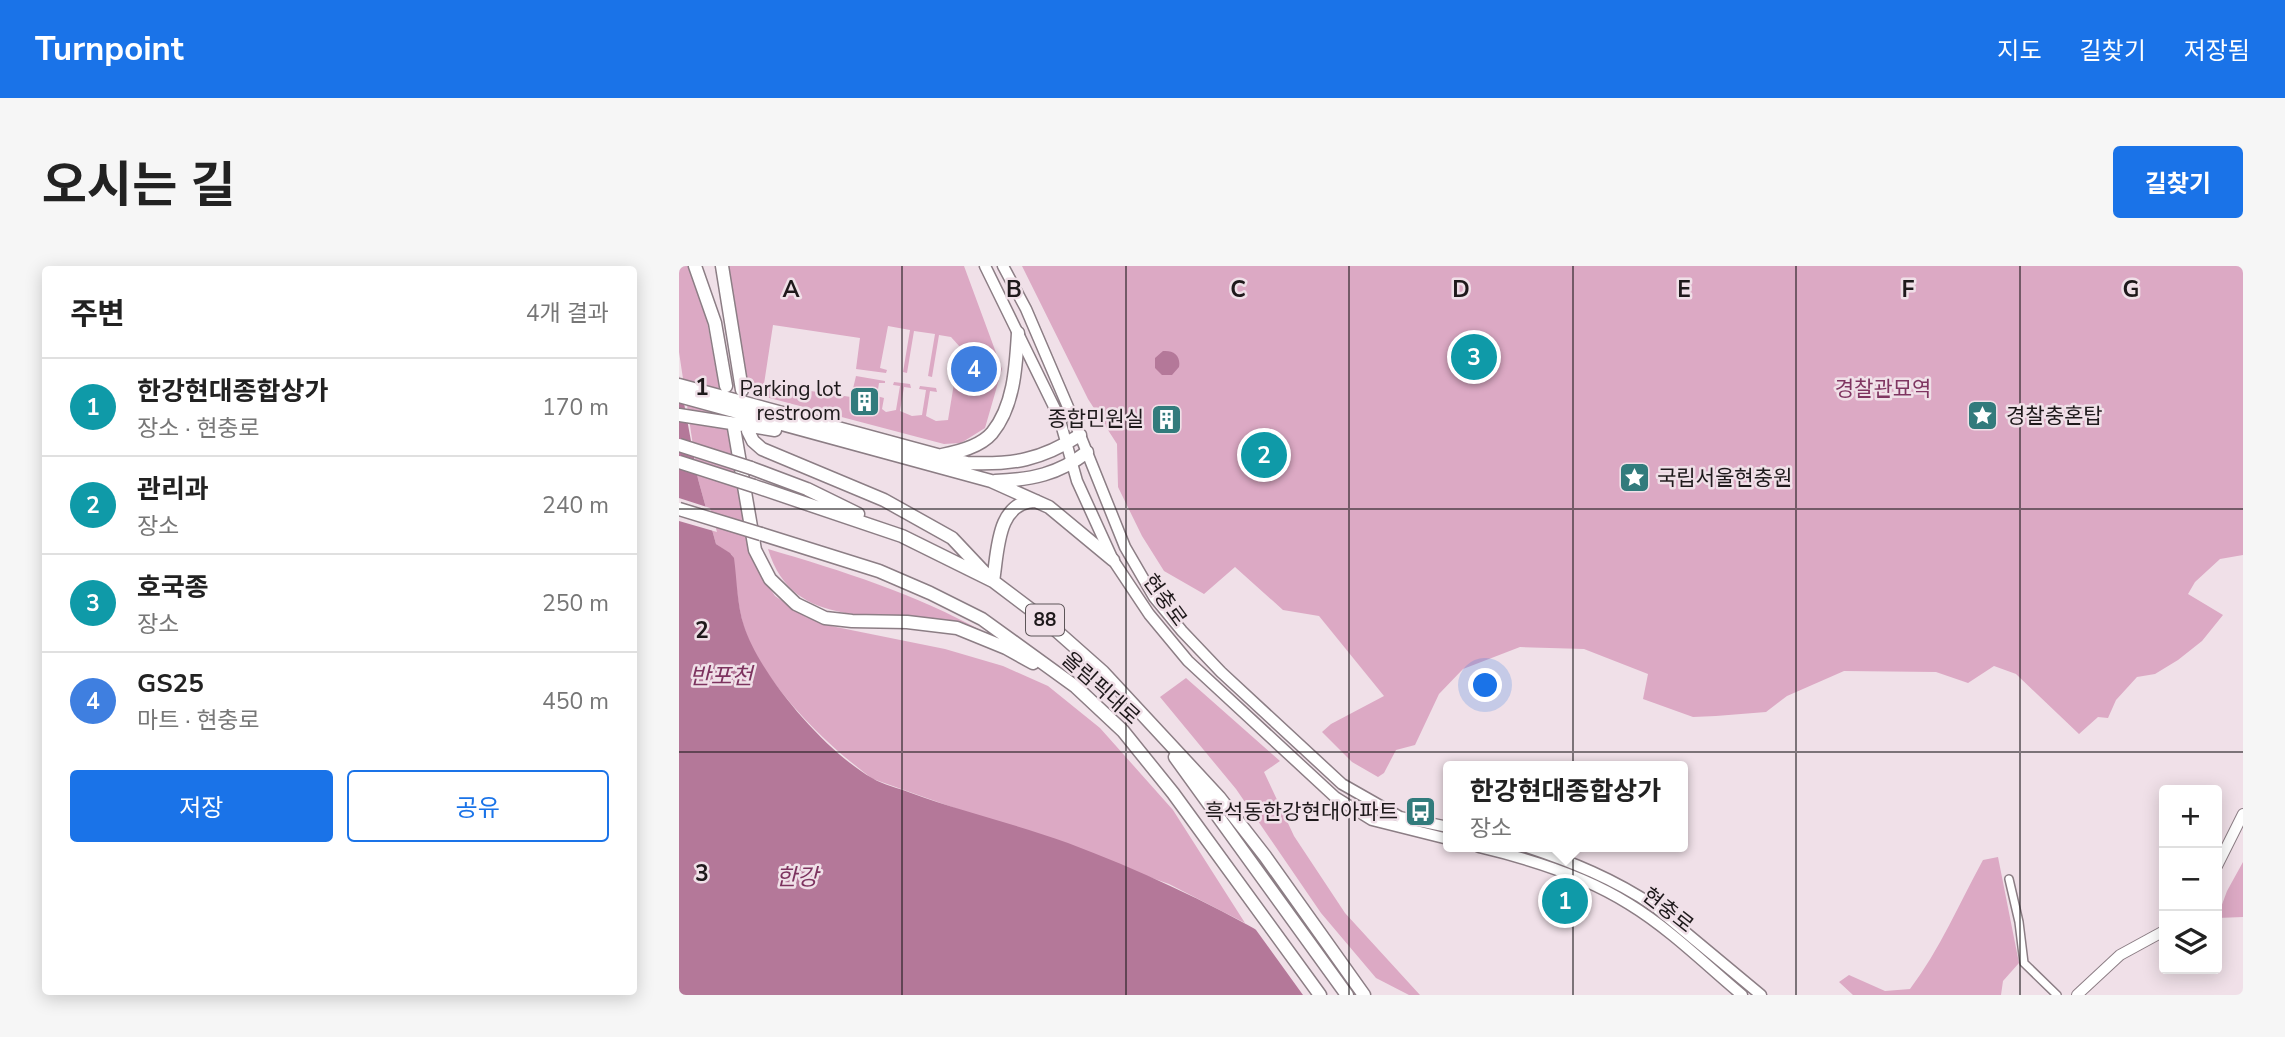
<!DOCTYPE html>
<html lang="ko">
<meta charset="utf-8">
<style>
:root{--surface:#fff;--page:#f6f6f6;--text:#222;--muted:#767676;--line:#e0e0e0;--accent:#1a73e8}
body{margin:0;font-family:"Nunito Sans","Noto Sans KR",sans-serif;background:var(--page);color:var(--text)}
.controls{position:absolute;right:21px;bottom:21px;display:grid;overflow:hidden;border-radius:7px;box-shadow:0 4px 18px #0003}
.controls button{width:63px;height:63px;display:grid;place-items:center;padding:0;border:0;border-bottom:2px solid var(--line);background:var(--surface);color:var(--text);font:35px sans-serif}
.you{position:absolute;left:807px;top:420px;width:24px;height:24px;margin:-18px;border:5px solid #fff;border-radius:50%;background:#1a73e8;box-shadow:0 0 0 10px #1a73e833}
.badge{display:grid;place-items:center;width:46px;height:46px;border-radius:50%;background:var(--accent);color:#fff;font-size:23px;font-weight:700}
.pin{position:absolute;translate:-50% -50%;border:4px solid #fff;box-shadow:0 2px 7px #0006}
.popup{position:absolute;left:764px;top:495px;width:245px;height:91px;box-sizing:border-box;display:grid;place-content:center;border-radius:7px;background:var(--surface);filter:drop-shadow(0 2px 5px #0005);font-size:23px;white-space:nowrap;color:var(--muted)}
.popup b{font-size:26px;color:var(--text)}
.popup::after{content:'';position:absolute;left:50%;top:100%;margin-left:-14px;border:14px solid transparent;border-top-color:var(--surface)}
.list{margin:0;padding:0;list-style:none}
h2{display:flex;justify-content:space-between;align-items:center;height:91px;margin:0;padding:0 28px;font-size:30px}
h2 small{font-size:23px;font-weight:400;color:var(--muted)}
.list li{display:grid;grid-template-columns:46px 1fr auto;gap:21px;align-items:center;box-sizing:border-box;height:98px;padding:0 28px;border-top:2px solid var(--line)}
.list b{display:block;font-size:26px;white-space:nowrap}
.list p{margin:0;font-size:23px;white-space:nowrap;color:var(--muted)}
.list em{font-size:23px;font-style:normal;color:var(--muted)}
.actions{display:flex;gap:14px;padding:21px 28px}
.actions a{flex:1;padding:16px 0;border:2px solid var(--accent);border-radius:7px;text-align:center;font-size:24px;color:var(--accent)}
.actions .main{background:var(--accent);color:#fff}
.icon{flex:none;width:38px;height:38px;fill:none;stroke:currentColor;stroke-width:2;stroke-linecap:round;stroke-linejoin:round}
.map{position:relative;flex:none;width:1564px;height:729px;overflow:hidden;border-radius:7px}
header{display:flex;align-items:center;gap:42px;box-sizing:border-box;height:98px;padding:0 35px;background:var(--accent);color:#fff}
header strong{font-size:33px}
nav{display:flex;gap:38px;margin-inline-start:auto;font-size:24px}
.intro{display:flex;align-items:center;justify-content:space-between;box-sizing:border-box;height:168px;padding:0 42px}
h1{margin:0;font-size:49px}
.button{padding:18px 32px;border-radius:7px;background:var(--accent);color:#fff;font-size:24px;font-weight:700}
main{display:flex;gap:42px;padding:0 42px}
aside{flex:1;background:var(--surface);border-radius:7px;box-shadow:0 4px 18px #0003}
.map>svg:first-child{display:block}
.green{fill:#dca9c4;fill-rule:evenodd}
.water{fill:#b47899}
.pier{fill:#f0e0e8}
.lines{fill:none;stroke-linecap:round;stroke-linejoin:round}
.street-casing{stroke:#8c7e85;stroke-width:10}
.secondary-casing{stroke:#8c7e85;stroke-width:12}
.primary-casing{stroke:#8c7e85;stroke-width:13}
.highway-casing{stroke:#8c7e85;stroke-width:15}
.street{stroke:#fff;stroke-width:7}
.secondary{stroke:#fff;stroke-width:10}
.primary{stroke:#fff;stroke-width:10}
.highway{stroke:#fff;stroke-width:12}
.highway-bridge-casing{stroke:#8c7e85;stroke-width:15;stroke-linecap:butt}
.highway-bridge{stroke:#fff;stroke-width:12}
.grid{fill:none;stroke:#1e191b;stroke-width:2;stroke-opacity:0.55}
.labels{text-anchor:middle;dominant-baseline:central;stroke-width:5;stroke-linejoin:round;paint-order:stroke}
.shield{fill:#f0e0e8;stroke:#5d5558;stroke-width:2}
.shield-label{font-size:19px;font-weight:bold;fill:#1e191b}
.poi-label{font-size:21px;fill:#1e191b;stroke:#f0e0e8;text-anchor:end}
.park-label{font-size:21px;fill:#7f3561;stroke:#f0e0e8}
.street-label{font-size:21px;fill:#1e191b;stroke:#f0e0e8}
.water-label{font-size:23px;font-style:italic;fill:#7d335f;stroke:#f0e0e8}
.grid-label{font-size:23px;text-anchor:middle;font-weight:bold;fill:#1e191b;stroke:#f0e0e8;stroke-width:5;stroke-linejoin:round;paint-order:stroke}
</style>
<header>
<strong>Turnpoint</strong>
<nav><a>지도</a><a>길찾기</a><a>저장됨</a></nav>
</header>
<div class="intro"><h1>오시는 길</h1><a class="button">길찾기</a></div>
<main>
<aside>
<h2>주변<small>4개 결과</small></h2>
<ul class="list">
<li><span class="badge" style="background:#0f9aa8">1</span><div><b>한강현대종합상가</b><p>장소 · 현충로</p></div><em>170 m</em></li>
<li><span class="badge" style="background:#0f9aa8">2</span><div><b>관리과</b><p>장소</p></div><em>240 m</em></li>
<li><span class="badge" style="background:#0f9aa8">3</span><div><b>호국종</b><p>장소</p></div><em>250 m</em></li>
<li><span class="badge" style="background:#3f7fe0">4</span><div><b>GS25</b><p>마트 · 현충로</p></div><em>450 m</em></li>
</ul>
<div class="actions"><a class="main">저장</a><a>공유</a></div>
</aside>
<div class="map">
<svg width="1564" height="729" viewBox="0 0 1564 729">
<rect width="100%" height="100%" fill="#f0e0e8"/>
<!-- green -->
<path class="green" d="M 0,0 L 11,0 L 28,55 L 69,278 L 80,305 L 96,330 L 127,351 L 152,360 L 266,383 L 324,400 L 369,420 L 421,462 L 494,544 L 566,657 L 490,618 L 194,513 C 148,480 80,414 64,358 C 58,336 57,312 53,289 L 37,278 L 19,213 L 0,86 Z
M 49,0 L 285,0 L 323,103 L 306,162 L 282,177 L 265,178 L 75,128 L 70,123 ZM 94,59 L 181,72 L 177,103 L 207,107 L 208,104 L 201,102 L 209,60 L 231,64 L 224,106 L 228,107 L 235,65 L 256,68 L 249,110 L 253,111 L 260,69 L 272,71 L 281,81 L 269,154 L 257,155 L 247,150 L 251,125 L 258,126 L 257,122 L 241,120 L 240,123 L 247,124 L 243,149 L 233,150 L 221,145 L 225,121 L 232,122 L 231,118 L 215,116 L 214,119 L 221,120 L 217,144 L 207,146 L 203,143 L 205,132 L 198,130 L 200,117 L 206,117 L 206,115 L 177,110 L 172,131 L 85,118 Z
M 343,0 L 1564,0 L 1564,289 L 1541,293 L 1516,316 L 1509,328 L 1544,349 L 1523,375 L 1499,394 L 1476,408 L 1458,411 L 1437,434 L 1429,452 L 1419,451 L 1400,468 L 1337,408 L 1315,400 L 1289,417 L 1257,406 L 1165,405 L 1108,430 L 1087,446 L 1037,450 L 1014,451 L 964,433 L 969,408 L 905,383 L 841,381 L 784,403 L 760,428 L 736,479 L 717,484 L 705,507 L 699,511 L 673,496 L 643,466 L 652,458 L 705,430 L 640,350 L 604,344 L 556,301 L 525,328 L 485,305 L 463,270 L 439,221 L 438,178 L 409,133 Z
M 89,283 C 164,305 236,328 305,366 C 293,362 281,357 269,355 C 203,344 114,367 89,283 Z
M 507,412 L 601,495 L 585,506 L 615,570 L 666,647 L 741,729 L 730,729 L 697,712 L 642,647 L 557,523 L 481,431 Z
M 1319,591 L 1340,697 L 1324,715 L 1322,729 L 1174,729 L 1160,716 L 1170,709 L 1206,725 L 1231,723 C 1261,683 1280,638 1304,594 Z
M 1564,596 L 1564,651 L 1538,652 L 1548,625 Z"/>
<!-- water -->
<path class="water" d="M 484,85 C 495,84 502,90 500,101 L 493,109 L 483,109 L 476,102 L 476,92 Z
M 0,110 L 19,213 L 37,278 L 51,287 L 55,292 C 58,314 58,339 65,360 C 81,410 147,486 193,512 C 204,519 220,522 232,527 C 284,546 337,558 389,577 C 493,616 592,667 685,729 L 0,729 Z"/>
<!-- pier -->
<path class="pier" d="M 0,232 L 31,242 L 38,266 L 0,255 Z
M 572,657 L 643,697 L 688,729 L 624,729 Z"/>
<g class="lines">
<defs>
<path id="street" d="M 1330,613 L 1340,656 L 1345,697 L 1378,729"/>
<path id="secondary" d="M 1538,600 L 1564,548
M 1398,729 L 1441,689 L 1485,665"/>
<path id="primary" d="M 306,0 L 380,151 L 398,215 L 434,294 L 470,348 L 509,395 L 656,531 L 693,554 L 769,573
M 324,0 L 347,43 L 401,169 L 446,281 L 475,331 L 503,365 L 542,406 L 663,518 L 721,551 L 769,561
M 800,581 C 851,593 906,610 950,638 C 991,663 1026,698 1063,729
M 848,581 C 893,596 935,613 975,640 L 1082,729"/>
<path id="highway" d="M 16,0 L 36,57 L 47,120
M 43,0 L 63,124
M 0,119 L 288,197 C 334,199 362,194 401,169
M 0,130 L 312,215 L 370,241 L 434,294
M 0,149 L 96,164
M 55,162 L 76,284 L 91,313 L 117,338 L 146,352 L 173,355 L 228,356 L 278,362 L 327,382 L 354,397
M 69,165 L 74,175 L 83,183 L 205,234 L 273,272 L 306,307
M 263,189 C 279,186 301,181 313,167 C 335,140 337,101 339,67
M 72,202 L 128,223 L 179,248
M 316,215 C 352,214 380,208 408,186
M 75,220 L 223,270 L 314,315 L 363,352 L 424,406 L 540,531 L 586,590 L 685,729
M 82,268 L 200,305 L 251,327 L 303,353 L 397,421 L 444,465 L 494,527 L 641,729
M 314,315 C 319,287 317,235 357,235
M 496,491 L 668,729"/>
</defs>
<!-- street casing -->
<use href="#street" class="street-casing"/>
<!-- secondary casing -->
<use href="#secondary" class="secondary-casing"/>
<!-- primary casing -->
<use href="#primary" class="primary-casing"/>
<!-- highway casing -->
<use href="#highway" class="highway-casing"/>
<!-- street -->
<use href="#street" class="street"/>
<!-- secondary -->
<use href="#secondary" class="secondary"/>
<!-- primary -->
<use href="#primary" class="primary"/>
<!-- highway -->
<use href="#highway" class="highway"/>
<defs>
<path id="highway-bridge" d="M 0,179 L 72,202
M 0,196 L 75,220
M 0,243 L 82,268"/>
</defs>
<!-- highway-bridge casing -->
<use href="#highway-bridge" class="highway-bridge-casing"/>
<!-- highway-bridge -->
<use href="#highway-bridge" class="highway-bridge"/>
</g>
<!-- grid -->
<path class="grid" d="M 223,0 L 223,729M 447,0 L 447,729M 670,0 L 670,729M 894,0 L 894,729M 1117,0 L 1117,729M 1341,0 L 1341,729M 0,243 L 1564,243M 0,486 L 1564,486"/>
<!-- icons -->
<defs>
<symbol id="building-square" viewBox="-11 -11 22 22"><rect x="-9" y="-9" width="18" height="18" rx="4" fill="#327b7c" stroke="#f0e0e8"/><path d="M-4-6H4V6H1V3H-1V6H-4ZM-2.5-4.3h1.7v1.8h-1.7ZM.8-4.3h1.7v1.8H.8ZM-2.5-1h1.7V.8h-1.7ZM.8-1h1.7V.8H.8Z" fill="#fff"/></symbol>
<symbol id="sight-square" viewBox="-11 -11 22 22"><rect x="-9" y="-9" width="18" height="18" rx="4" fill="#327b7c" stroke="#f0e0e8"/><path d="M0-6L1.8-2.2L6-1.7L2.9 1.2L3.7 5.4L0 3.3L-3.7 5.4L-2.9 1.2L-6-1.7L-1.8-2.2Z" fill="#fff"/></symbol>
<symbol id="bus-square" viewBox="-11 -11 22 22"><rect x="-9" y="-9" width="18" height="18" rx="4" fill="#327b7c" stroke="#f0e0e8"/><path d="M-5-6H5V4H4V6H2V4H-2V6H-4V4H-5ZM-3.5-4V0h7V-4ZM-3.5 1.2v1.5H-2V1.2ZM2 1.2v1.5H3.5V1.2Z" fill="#fff"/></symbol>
</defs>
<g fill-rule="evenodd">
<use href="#building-square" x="168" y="118" width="35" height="35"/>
<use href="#sight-square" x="1286" y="132" width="35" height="35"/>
<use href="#building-square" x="470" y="136" width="35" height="35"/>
<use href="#sight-square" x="938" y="194" width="35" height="35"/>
<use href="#bus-square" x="724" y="528" width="35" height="35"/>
</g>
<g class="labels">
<!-- shield labels -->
<rect class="shield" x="347" y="338.5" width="38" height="31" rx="5"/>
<g class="shield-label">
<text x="366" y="354">88</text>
</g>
<!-- poi labels -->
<g class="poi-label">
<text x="162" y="123">Parking lot<tspan x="162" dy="24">restroom</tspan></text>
<text x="1327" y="150" text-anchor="start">경찰충혼탑</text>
<text x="465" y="153">종합민원실</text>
<text x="978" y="212" text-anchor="start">국립서울현충원</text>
<text x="719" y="546">흑석동한강현대아파트</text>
</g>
<!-- park labels -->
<g class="park-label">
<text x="1204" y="123">경찰관묘역</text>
</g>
<!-- street labels -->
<g class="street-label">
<text transform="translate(486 334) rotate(54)">현충로</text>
<text transform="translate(422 422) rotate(42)">올림픽대로</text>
<text transform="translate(989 644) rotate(38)">현충로</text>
</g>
<!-- water labels -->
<g class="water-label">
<text x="42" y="410">반포천</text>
<text x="118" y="611">한강</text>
</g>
</g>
<g class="grid-label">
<text x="112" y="31">A</text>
<text x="335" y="31">B</text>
<text x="559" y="31">C</text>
<text x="782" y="31">D</text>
<text x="1005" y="31">E</text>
<text x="1229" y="31">F</text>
<text x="1452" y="31">G</text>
<text x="23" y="129">1</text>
<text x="23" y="372">2</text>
<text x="23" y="615">3</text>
</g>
</svg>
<div class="controls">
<button>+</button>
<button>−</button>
<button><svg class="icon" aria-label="layers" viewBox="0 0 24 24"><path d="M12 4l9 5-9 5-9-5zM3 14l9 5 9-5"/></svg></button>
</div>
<div class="you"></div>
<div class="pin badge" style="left:886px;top:635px;background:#0f9aa8">1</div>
<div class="popup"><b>한강현대종합상가</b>장소</div>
<div class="pin badge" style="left:585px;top:189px;background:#0f9aa8">2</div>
<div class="pin badge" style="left:795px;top:91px;background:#0f9aa8">3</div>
<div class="pin badge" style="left:295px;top:103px;background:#3f7fe0">4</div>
</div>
</main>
